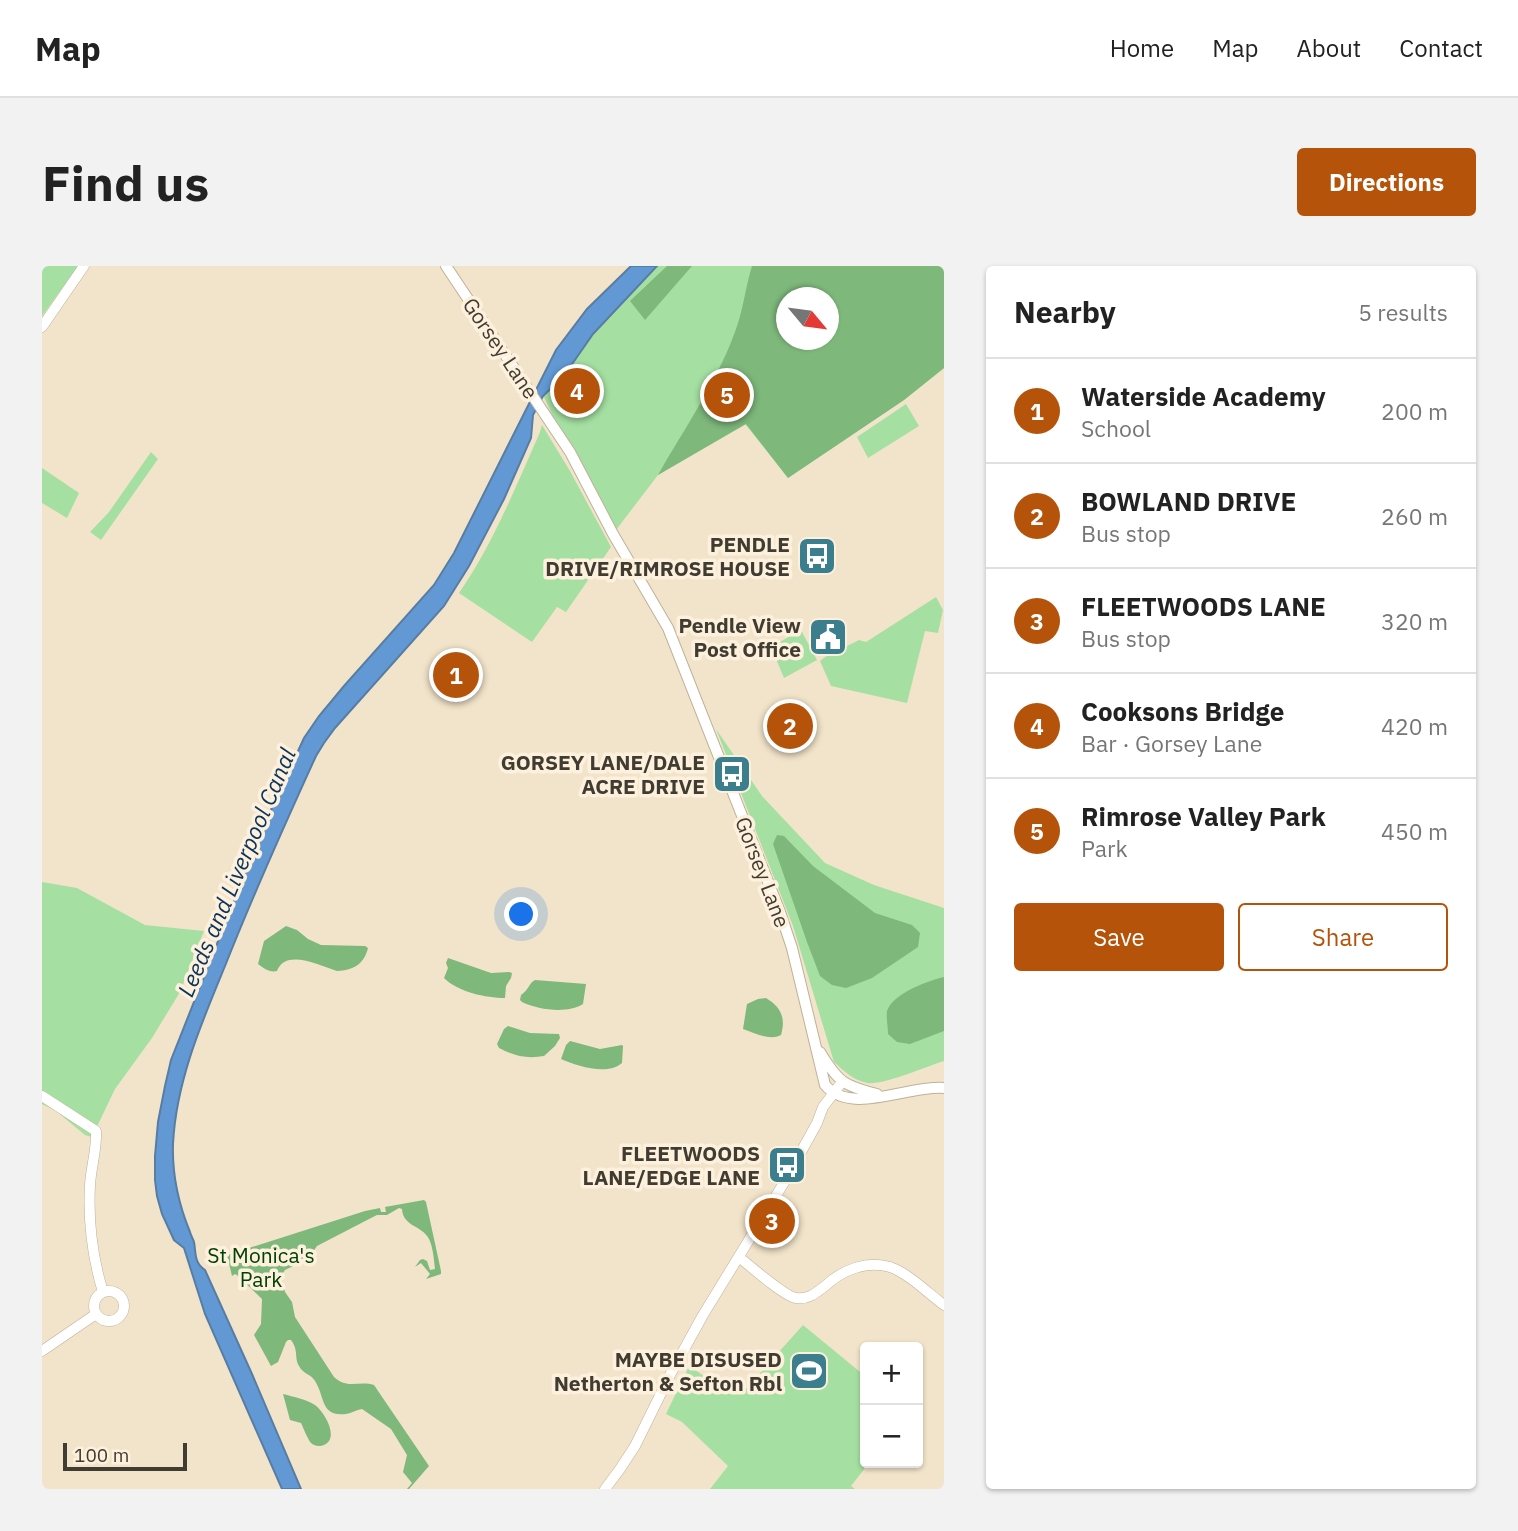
<!DOCTYPE html>
<meta charset="utf-8">
<style>
:root{--surface:#fff;--page:#f2f2f2;--text:#222;--muted:#767676;--line:#e0e0e0;--accent:#b45309}
body{margin:0;font-family:"IBM Plex Sans",sans-serif;background:var(--page);color:var(--text)}
.controls{position:absolute;right:21px;bottom:21px;display:grid;overflow:hidden;border-radius:7px;box-shadow:0 2px 5px #0004}
.controls button{width:63px;height:63px;display:grid;place-items:center;padding:0;border:0;border-bottom:2px solid var(--line);background:var(--surface);color:var(--text);font:35px sans-serif}
.compass{position:absolute;left:734px;top:21px;width:63px;height:63px;border-radius:50%;background:var(--surface);box-shadow:0 2px 5px #0004;rotate:119deg}
.scale{position:absolute;left:21px;bottom:18px;width:124px;box-sizing:border-box;padding-left:7px;border:4px solid #413c31;border-top:0;font-size:19px;line-height:24px;white-space:nowrap;color:#413c31;-webkit-text-stroke:5px #fdf1dd;paint-order:stroke}
.you{position:absolute;left:480px;top:649px;width:24px;height:24px;margin:-18px;border:5px solid #fff;border-radius:50%;background:#1a73e8;box-shadow:0 0 0 10px #1a73e833}
.badge{display:grid;place-items:center;width:46px;height:46px;border-radius:50%;background:var(--accent);color:#fff;font-size:23px;font-weight:700}
.pin{position:absolute;translate:-50% -50%;border:4px solid #fff;box-shadow:0 2px 7px #0006}
.list{margin:0;padding:0;list-style:none}
h2{display:flex;justify-content:space-between;align-items:center;height:91px;margin:0;padding:0 28px;font-size:30px}
h2 small{font-size:23px;font-weight:400;color:var(--muted)}
.list li{display:grid;grid-template-columns:46px 1fr auto;gap:21px;align-items:center;box-sizing:border-box;height:105px;padding:0 28px;border-top:2px solid var(--line)}
.list b{display:block;font-size:26px;white-space:nowrap}
.list p{margin:0;font-size:23px;white-space:nowrap;color:var(--muted)}
.list em{font-size:23px;font-style:normal;color:var(--muted)}
.actions{display:flex;gap:14px;padding:21px 28px}
.actions a{flex:1;padding:16px 0;border:2px solid var(--accent);border-radius:7px;text-align:center;font-size:24px;color:var(--accent)}
.actions .main{background:var(--accent);color:#fff}
.map{position:relative;flex:none;width:902px;height:1223px;overflow:hidden;border-radius:7px}
header{display:flex;align-items:center;gap:42px;box-sizing:border-box;height:98px;padding:0 35px;background:var(--surface);border-bottom:2px solid var(--line)}
header strong{font-size:33px}
nav{display:flex;gap:38px;margin-inline-start:auto;font-size:24px}
.intro{display:flex;align-items:center;justify-content:space-between;box-sizing:border-box;height:168px;padding:0 42px}
h1{margin:0;font-size:49px}
.button{padding:18px 32px;border-radius:7px;background:var(--accent);color:#fff;font-size:24px;font-weight:700}
main{display:flex;gap:42px;padding:0 42px}
aside{flex:1;background:var(--surface);border-radius:7px;box-shadow:0 2px 5px #0004}
.map>svg:first-child{display:block}
.green{fill:#a5e0a2;fill-rule:evenodd}
.forest{fill:#7eb87b;fill-rule:evenodd}
.water{fill:#6299d4;stroke:#587da3;stroke-width:2}
.lines{fill:none;stroke-linecap:round;stroke-linejoin:round}
.tertiary-casing{stroke:#bfb198;stroke-width:11}
.secondary-casing{stroke:#bfb198;stroke-width:12}
.tertiary{stroke:#fff;stroke-width:10}
.secondary{stroke:#fff;stroke-width:10}
.labels{text-anchor:middle;dominant-baseline:central;stroke-width:7;stroke-linejoin:round;paint-order:stroke}
.street-label{font-size:21px;fill:#413c31;stroke:#fdf1dd}
.poi-label{font-size:21px;font-weight:bold;fill:#413c31;stroke:#fdf1dd;text-anchor:end}
.park-label{font-size:21px;fill:#004103;stroke:#fdf1dd}
.water-label{font-size:23px;font-style:italic;fill:#0b345a;stroke:#fdf1dd}
</style>
<header>
<strong>Map</strong>
<nav><a>Home</a><a>Map</a><a>About</a><a>Contact</a></nav>
</header>
<div class="intro"><h1>Find us</h1><a class="button">Directions</a></div>
<main>
<div class="map">
<svg width="902" height="1223" viewBox="0 0 902 1223">
<rect width="100%" height="100%" fill="#f2e4ca"/>
<!-- green -->
<path class="green" d="M 0,0 L 36,0 L 0,50 Z
M 602,0 L 902,0 L 902,102 L 862,134 L 746,212 L 703,158 L 616,209 L 571,268 L 528,186 L 499,125 ZM 744,32 L 786,32 L 786,74 L 744,74 Z
M 864,138 L 877,160 L 826,192 L 815,171 Z
M 500,159 L 528,205 L 569,281 L 524,346 L 515,341 L 490,376 L 417,327 C 451,278 474,220 498,166 Z
M 109,186 L 116,193 L 59,274 L 48,266 L 67,246 Z
M 0,202 L 37,227 L 25,252 L 0,237 Z
M 894,331 L 901,344 L 896,367 L 883,365 L 865,437 L 789,420 L 778,395 L 783,391 L 817,374 L 824,376 Z
M 757,365 L 760,366 L 775,394 L 742,412 L 729,381 Z
M 674,463 L 720,530 L 783,597 L 832,619 L 902,642 L 902,795 C 886,800 839,820 825,817 C 811,814 802,805 792,796 L 751,660 Z
M 0,616 L 35,622 L 103,659 L 162,665 L 138,726 L 110,772 L 73,823 L 50,871 L 43,869 L 14,845 L 0,838 Z
M 761,1059 L 823,1110 L 823,1197 L 827,1197 L 809,1220 L 813,1223 L 668,1223 L 686,1200 L 640,1156 L 624,1148 L 647,1100 L 682,1123 L 702,1125 Z"/>
<!-- forest -->
<path class="forest" d="M 625,0 L 650,0 L 603,54 L 588,35 Z
M 710,0 L 902,0 L 902,102 L 862,134 L 746,212 L 704,158 L 616,209 C 642,163 680,108 696,57 C 702,38 704,19 710,0 ZM 744,32 L 786,32 L 786,74 L 744,74 Z
M 735,569 L 742,570 L 771,600 L 833,647 L 870,659 L 878,667 L 876,681 L 830,712 L 804,722 L 790,719 L 778,710 L 765,676 L 731,578 Z
M 244,660 L 255,664 L 266,673 L 279,679 L 323,680 L 326,682 C 322,698 312,704 295,705 C 278,700 244,682 235,705 C 228,707 221,702 216,698 L 222,675 Z
M 406,692 L 449,707 L 467,706 L 470,707 L 469,712 L 464,720 L 463,732 C 444,732 416,726 402,712 L 406,702 L 404,697 Z
M 902,711 L 902,765 L 868,778 L 855,776 L 846,768 C 846,761 844,751 845,745 C 851,727 886,715 902,711 Z
M 493,714 L 544,718 L 541,738 C 525,748 497,744 480,736 L 478,734 L 479,729 C 487,724 486,718 493,714 Z
M 724,732 C 739,741 744,752 739,769 C 728,775 712,767 701,763 L 705,738 L 716,733 Z
M 466,760 L 488,767 L 517,768 L 518,772 L 513,780 L 502,790 C 485,793 472,790 457,782 L 455,778 L 462,763 Z
M 528,775 L 558,783 L 580,779 L 581,780 L 580,797 C 565,810 535,800 519,793 L 524,779 Z
M 382,934 L 384,936 L 399,1005 L 399,1008 L 384,1013 L 388,1008 L 379,997 L 373,1001 L 378,994 L 381,993 L 385,995 L 388,1004 L 393,1003 C 392,994 391,981 387,973 C 380,959 361,961 360,943 L 357,942 L 345,949 L 335,949 L 329,952 L 275,980 L 266,993 L 243,1004 L 239,1010 L 243,1026 L 250,1036 L 253,1051 L 292,1111 C 306,1124 317,1114 332,1119 L 387,1200 L 367,1223 L 365,1223 L 370,1217 L 361,1206 L 365,1189 L 349,1163 L 320,1143 C 314,1144 310,1147 304,1148 C 278,1151 283,1130 273,1115 C 269,1108 261,1108 257,1100 C 252,1092 257,1085 249,1074 L 246,1074 L 244,1076 L 236,1096 L 229,1100 L 212,1069 L 219,1058 L 220,1033 L 195,1009 L 193,1008 L 190,1010 L 185,989 L 323,945 L 338,942 L 339,946 L 344,946 L 343,941 Z
M 241,1128 C 252,1131 264,1133 273,1139 C 281,1145 292,1163 288,1173 C 285,1181 274,1182 269,1177 C 265,1172 262,1163 259,1157 L 248,1154 Z"/>
<!-- water -->
<path class="water" d="M 589,0 L 615,0 L 551,68 L 521,111 L 501,130 L 491,149 L 489,172 L 462,233 L 427,300 L 402,340 L 293,462 L 282,477 L 274,490 C 242,560 211,629 183,700 C 159,758 134,816 131,878 C 130,908 137,939 148,966 C 149,970 151,973 152,976 C 154,987 152,997 163,1004 L 210,1108 L 259,1223 L 240,1223 L 163,1048 L 142,982 L 132,974 L 120,948 L 115,930 L 113,914 L 113,890 L 116,856 L 123,820 L 129,794 L 222,559 L 262,472 L 277,450 L 302,420 L 392,319 L 412,287 L 514,84 L 545,43 Z"/>
<g class="lines">
<defs>
<path id="tertiary" d="M 0,61 L 42,0
M 0,830 L 54,865 C 55,883 49,901 48,919 C 46,956 50,990 61,1026
M 697,991 C 708,1000 742,1030 754,1032 C 766,1034 774,1027 783,1020 C 800,1004 825,994 848,1001 C 866,1007 887,1028 902,1039
M52 1040a15 15 0 1 1 30 0a15 15 0 1 1-30 0Z
M 0,1085 L 54,1048
M 563,1223 L 578,1203 L 593,1180 L 629,1107 L 661,1049 L 743,915 L 775,857 L 781,841 L 800,816"/>
<path id="secondary" d="M 404,0 L 528,186 L 571,268 L 626,362 L 738,646 L 750,682 L 783,819 C 809,850 866,819 902,822
M 778,786 C 796,816 802,820 835,828"/>
</defs>
<!-- tertiary casing -->
<use href="#tertiary" class="tertiary-casing"/>
<!-- secondary casing -->
<use href="#secondary" class="secondary-casing"/>
<!-- tertiary -->
<use href="#tertiary" class="tertiary"/>
<!-- secondary -->
<use href="#secondary" class="secondary"/>
</g>
<!-- icons -->
<defs>
<symbol id="bus-square" viewBox="-11 -11 22 22"><rect x="-9" y="-9" width="18" height="18" rx="4" fill="#3b7f8e" stroke="#fdf1dd"/><path d="M-5-6H5V4H4V6H2V4H-2V6H-4V4H-5ZM-3.5-4V0h7V-4ZM-3.5 1.2v1.5H-2V1.2ZM2 1.2v1.5H3.5V1.2Z" fill="#fff"/></symbol>
<symbol id="civic-square" viewBox="-11 -11 22 22"><rect x="-9" y="-9" width="18" height="18" rx="4" fill="#3b7f8e" stroke="#fdf1dd"/><path d="M-.6-6.5H3V-4.5H.6V-3L4-1V1h2V6H-6V1h2V-1L-.6-3ZM-1.2 2.5V6h2.4V2.5Z" fill="#fff"/></symbol>
<symbol id="stadium-square" viewBox="-11 -11 22 22"><rect x="-9" y="-9" width="18" height="18" rx="4" fill="#3b7f8e" stroke="#fdf1dd"/><path d="M0-5a6.5 5 0 1 0 0 10a6.5 5 0 1 0 0-10ZM-3.5-1.8h7v3.6h-7Z" fill="#fff"/></symbol>
</defs>
<g fill-rule="evenodd">
<use href="#bus-square" x="753" y="268" width="44" height="44"/>
<use href="#civic-square" x="764" y="349" width="44" height="44"/>
<use href="#bus-square" x="668" y="486" width="44" height="44"/>
<use href="#bus-square" x="723" y="877" width="44" height="44"/>
<use href="#stadium-square" x="745" y="1083" width="44" height="44"/>
</g>
<g class="labels">
<!-- street labels -->
<g class="street-label">
<text transform="translate(459 82) rotate(56)">Gorsey Lane</text>
<text transform="translate(721 606) rotate(69)">Gorsey Lane</text>
</g>
<!-- poi labels -->
<g class="poi-label">
<text x="748" y="278">PENDLE<tspan x="748" dy="24">DRIVE/RIMROSE HOUSE</tspan></text>
<text x="759" y="359">Pendle View<tspan x="759" dy="24">Post Office</tspan></text>
<text x="663" y="496">GORSEY LANE/DALE<tspan x="663" dy="24">ACRE DRIVE</tspan></text>
<text x="718" y="887">FLEETWOODS<tspan x="718" dy="24">LANE/EDGE LANE</tspan></text>
<text x="740" y="1093">MAYBE DISUSED<tspan x="740" dy="24">Netherton &amp; Sefton Rbl</tspan></text>
</g>
<!-- park labels -->
<g class="park-label">
<text x="219" y="989">St Monica's<tspan x="219" dy="24">Park</tspan></text>
</g>
<!-- water labels -->
<g class="water-label">
<text transform="translate(194 606) rotate(-67)">Leeds and Liverpool Canal</text>
</g>
</g>
</svg>
<div class="controls">
<button>+</button>
<button>−</button>
</div>
<svg class="compass" viewBox="-18 -18 36 36"><path d="M0-13l5 13h-10z" fill="#e53935"/><path d="M0 13l5-13h-10z" fill="#767676"/></svg>
<div class="scale">100 m</div>
<div class="you"></div>
<div class="pin badge" style="left:414px;top:409px">1</div>
<div class="pin badge" style="left:748px;top:460px">2</div>
<div class="pin badge" style="left:730px;top:955px">3</div>
<div class="pin badge" style="left:535px;top:125px">4</div>
<div class="pin badge" style="left:685px;top:129px">5</div>
</div>
<aside>
<h2>Nearby<small>5 results</small></h2>
<ul class="list">
<li><span class="badge">1</span><div><b>Waterside Academy</b><p>School</p></div><em>200 m</em></li>
<li><span class="badge">2</span><div><b>BOWLAND DRIVE</b><p>Bus stop</p></div><em>260 m</em></li>
<li><span class="badge">3</span><div><b>FLEETWOODS LANE</b><p>Bus stop</p></div><em>320 m</em></li>
<li><span class="badge">4</span><div><b>Cooksons Bridge</b><p>Bar · Gorsey Lane</p></div><em>420 m</em></li>
<li><span class="badge">5</span><div><b>Rimrose Valley Park</b><p>Park</p></div><em>450 m</em></li>
</ul>
<div class="actions"><a class="main">Save</a><a>Share</a></div>
</aside>
</main>
